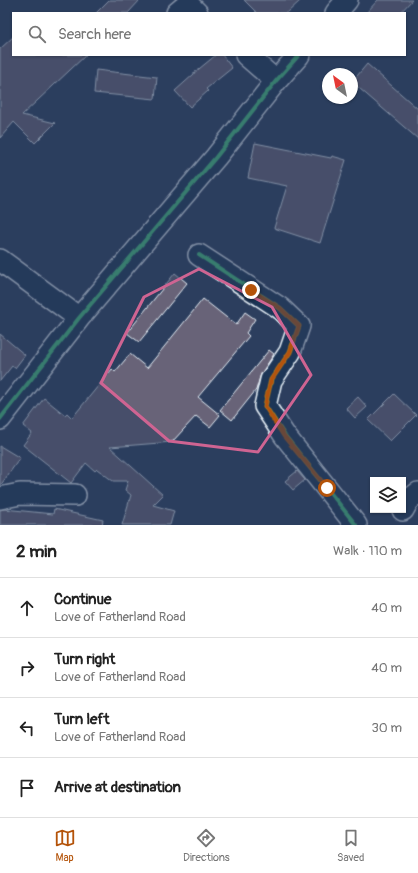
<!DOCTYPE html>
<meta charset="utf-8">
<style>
:root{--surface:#fff;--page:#f2f2f2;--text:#222;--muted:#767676;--line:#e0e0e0;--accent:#b45309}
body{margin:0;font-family:Pangolin,sans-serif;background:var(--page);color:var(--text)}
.controls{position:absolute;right:12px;bottom:12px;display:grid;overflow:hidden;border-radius:0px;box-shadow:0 1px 3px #0004}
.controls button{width:36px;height:36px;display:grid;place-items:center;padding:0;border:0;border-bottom:1px solid var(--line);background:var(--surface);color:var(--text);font:20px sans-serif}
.compass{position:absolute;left:322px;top:68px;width:36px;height:36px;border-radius:50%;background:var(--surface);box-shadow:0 1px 3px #0004;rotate:327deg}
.stop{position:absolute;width:12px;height:12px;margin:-9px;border:3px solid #b45309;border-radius:50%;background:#fff}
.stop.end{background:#b45309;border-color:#fff;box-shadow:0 1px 4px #0008}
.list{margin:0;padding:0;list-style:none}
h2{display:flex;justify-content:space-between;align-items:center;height:52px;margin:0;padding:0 16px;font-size:17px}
h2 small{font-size:13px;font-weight:400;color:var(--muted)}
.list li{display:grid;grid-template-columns:26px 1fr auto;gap:12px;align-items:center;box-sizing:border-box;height:60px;padding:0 16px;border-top:1px solid var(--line)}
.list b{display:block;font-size:15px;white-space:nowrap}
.list p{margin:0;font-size:13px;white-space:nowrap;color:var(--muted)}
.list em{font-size:13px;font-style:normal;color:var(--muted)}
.icon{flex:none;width:22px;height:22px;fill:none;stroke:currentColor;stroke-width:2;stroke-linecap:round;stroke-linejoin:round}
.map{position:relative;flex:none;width:418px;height:525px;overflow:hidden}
.search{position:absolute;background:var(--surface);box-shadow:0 1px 3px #0004;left:12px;right:12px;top:12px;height:44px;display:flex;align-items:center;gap:10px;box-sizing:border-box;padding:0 14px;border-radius:0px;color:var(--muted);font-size:15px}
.sheet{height:292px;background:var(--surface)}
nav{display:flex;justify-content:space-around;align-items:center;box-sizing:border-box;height:56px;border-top:1px solid var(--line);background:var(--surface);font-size:11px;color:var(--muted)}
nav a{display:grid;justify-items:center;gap:2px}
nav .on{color:var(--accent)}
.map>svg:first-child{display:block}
.building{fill:#686378;stroke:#e8f1f8}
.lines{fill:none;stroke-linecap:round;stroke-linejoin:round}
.minor-casing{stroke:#e8f1f8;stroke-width:24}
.minor{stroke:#1d3557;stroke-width:21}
.cycleway-casing{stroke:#1d3557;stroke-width:6}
.cycleway{stroke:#46c982;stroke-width:4}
.route{stroke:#b45309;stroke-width:5}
.marked{fill:none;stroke:#cf6492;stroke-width:3;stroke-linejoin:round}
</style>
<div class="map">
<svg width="418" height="525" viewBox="0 0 418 525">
<rect width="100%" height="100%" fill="#2c3e5e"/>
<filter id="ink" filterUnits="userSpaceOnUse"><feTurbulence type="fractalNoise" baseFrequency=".025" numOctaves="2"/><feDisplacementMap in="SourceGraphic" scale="8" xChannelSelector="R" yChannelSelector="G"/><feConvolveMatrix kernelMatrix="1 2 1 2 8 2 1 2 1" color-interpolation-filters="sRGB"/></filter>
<g filter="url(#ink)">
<!-- building -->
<path class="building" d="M 109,0 L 140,0 L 128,13 L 96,13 Z
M 244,0 L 301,0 L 287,13 L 257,13 Z
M 378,0 L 412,0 L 400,13 L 366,13 Z
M 13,37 L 13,55 L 86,55 L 22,115 L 55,123 L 35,143 L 14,122 L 0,138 L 0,49 Z
M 216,55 L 222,55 L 232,68 L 206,89 L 208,91 L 190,107 L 175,91 L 194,74 L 194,73 Z
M 367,64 L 418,109 L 418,139 L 352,82 Z
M 96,70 L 157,77 L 155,99 L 94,93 Z
M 255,143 L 331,158 L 332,156 L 346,160 L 320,243 L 274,228 L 287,186 L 248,178 Z
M 175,273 L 187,283 L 139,342 L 127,333 Z
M 203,299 L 236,325 L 245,312 L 255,319 L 246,333 L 249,336 L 198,397 L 220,415 L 210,427 L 196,416 L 172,442 L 110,447 L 163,495 L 153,505 L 174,511 L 170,525 L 122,525 L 131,495 L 125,490 L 128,481 L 113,481 L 97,469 L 95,471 L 86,463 L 71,483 L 23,445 L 32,433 L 23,426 L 44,398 L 65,415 L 67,413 L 72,418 L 112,369 L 115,372 L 130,354 L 147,368 Z
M 0,334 L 25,355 L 15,368 L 12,366 L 0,381 Z
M 269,350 L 274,354 L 261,374 L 256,390 L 232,420 L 220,410 Z
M 394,394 L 416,415 L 390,441 L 368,420 Z
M 358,397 L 367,407 L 355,418 L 346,408 Z
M 0,446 L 20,458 L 0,486 Z
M 297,471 L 305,480 L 293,490 L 285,481 Z
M 4,509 L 53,514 L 54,509 L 103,520 L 102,525 L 0,525 L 0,510 Z"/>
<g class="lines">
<defs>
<path id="minor" d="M 177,13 L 183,8 L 191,7 L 197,13
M 336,13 L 347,0
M 246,55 L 276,81
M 199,255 L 280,308 L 299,326 L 290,352 L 271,380 L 265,406 L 285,436 L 356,525
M 0,260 L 79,318
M 0,419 L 79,318 L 216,157 L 276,81 L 299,55
M 0,498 L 20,494 L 75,495
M 403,510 L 408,501 L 418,493"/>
</defs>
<!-- minor casing -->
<use href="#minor" class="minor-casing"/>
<!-- minor -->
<use href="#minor" class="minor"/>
<defs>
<path id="cycleway" d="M 199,255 L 280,308 L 299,326 L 290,352 L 271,380 L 265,406 L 285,436 L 356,525
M 0,419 L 79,318 L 216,157 L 276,81 L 299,55"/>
</defs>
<!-- cycleway casing -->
<use href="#cycleway" class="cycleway-casing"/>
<!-- cycleway -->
<use href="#cycleway" class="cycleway"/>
</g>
</g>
<g class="lines" filter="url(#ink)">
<!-- route -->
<path class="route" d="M 251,290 L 280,308 L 299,326 L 290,352 L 271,380 L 265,406 L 284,436 L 327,488"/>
</g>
<!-- marked area -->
<path d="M0 0H418V525H0ZM 199,269 L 272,307 L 311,375 L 258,452 L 169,441 L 101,383 L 144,297 Z" fill="#2c3e5e" fill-opacity=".55" fill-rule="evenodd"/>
<path class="marked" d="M 199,269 L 272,307 L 311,375 L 258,452 L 169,441 L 101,383 L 144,297 Z"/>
</svg>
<div class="controls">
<button><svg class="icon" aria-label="layers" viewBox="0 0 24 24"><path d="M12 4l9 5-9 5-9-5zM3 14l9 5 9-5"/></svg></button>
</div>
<svg class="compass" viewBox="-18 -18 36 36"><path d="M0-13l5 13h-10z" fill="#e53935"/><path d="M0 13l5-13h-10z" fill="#767676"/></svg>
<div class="stop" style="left:327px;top:488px"></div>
<div class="stop end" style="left:251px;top:290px"></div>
<div class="search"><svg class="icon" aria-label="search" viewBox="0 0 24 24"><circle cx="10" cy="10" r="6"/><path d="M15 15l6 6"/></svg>Search here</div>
</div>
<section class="sheet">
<h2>2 min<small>Walk · 110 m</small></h2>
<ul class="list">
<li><svg class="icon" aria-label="ahead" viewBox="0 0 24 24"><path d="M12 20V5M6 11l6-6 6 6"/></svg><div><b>Continue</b><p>Love of Fatherland Road</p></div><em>40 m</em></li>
<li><svg class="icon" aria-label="right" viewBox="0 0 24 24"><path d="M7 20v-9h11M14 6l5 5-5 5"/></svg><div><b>Turn right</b><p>Love of Fatherland Road</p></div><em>40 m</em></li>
<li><svg class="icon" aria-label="left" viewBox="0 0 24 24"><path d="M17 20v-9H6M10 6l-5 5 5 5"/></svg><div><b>Turn left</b><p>Love of Fatherland Road</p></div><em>30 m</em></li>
<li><svg class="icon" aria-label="arrive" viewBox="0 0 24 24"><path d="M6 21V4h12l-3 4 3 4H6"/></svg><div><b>Arrive at destination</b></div></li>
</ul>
</section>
<nav>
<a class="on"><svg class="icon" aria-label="map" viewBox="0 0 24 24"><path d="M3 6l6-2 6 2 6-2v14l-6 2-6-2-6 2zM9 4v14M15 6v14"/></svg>Map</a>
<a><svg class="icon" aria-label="directions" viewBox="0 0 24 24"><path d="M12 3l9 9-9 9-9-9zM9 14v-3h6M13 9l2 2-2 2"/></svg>Directions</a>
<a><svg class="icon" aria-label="saved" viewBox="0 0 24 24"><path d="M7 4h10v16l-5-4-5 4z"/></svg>Saved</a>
</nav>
